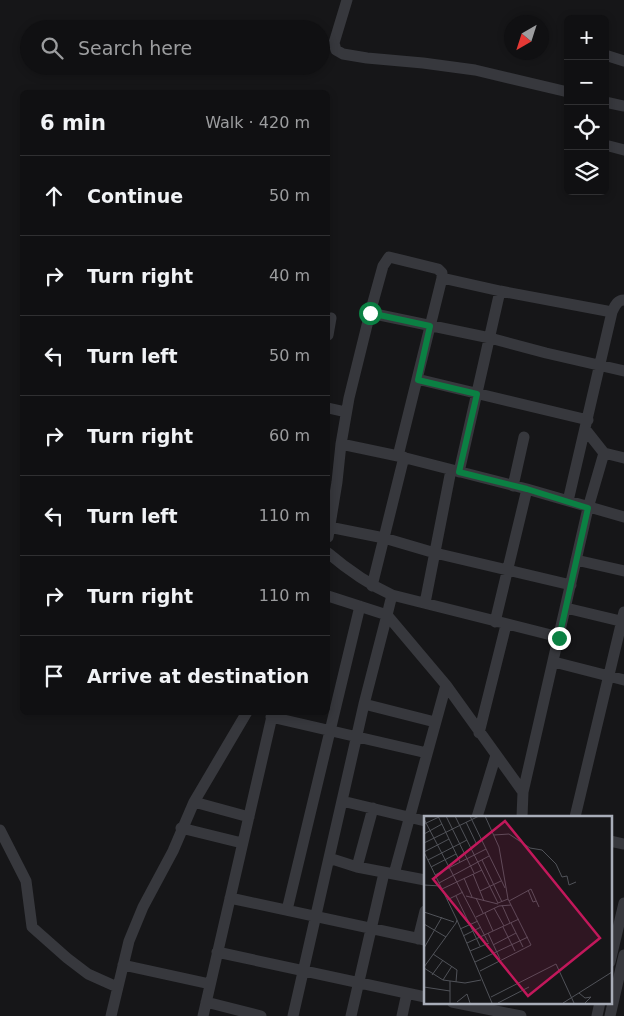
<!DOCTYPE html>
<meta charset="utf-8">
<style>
:root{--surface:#101012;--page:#1e1e20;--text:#f1f3f6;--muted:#9c9d9f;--line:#303032}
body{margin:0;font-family:"DejaVu Sans",sans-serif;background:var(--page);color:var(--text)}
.controls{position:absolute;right:15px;top:15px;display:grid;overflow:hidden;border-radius:8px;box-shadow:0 2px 8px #0003}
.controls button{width:45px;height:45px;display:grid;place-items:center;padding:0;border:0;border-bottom:1px solid var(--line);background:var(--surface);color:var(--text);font:25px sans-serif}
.compass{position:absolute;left:504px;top:15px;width:45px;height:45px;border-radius:50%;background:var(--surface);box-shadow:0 2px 8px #0003;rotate:219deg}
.stop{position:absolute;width:15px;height:15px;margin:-11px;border:4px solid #0b8043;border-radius:50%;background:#fff}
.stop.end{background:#0b8043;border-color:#fff;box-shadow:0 1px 5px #0008}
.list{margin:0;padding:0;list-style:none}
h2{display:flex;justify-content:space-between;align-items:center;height:65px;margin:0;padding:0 20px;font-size:21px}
h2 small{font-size:16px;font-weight:400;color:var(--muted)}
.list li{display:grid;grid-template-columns:32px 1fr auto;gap:15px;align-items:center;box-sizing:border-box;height:80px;padding:0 20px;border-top:1px solid var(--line)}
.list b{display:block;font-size:19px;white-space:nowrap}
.list em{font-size:16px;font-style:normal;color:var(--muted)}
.icon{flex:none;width:28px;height:28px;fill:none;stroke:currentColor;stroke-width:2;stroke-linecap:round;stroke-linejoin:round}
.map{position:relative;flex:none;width:624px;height:1016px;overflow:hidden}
.search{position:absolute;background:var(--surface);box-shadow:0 2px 8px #0003;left:20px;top:20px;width:310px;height:55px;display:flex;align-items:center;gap:12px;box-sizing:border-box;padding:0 18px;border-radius:28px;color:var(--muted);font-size:19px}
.panel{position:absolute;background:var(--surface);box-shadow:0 2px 8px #0003;left:20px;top:90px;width:310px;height:625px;border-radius:8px}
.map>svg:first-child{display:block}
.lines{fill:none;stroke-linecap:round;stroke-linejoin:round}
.minor{stroke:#37383d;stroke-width:11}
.route{stroke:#0b8043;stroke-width:6}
.inset-road{fill:none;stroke:#505258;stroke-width:1}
.view{fill:#c2185b;fill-opacity:0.15;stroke:#c2185b;stroke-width:2.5}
.inset-edge{fill:none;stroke:#a8adb8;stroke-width:2.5}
</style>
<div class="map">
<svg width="624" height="1016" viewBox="0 0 624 1016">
<rect width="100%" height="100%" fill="#161618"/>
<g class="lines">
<!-- minor -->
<path class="minor" d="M 347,0 L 334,43 L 336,50 L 343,54 L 367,58 L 423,63 L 475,70 L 568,92
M 605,55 L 624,61
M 605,102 L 624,106
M 609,146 L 624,150
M 442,278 L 500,291 L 612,312
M 370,313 L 490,338 L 546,353 L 624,371
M 328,335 L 331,318
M 417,379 L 588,420
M 328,408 L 346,412
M 585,429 L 604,453 L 624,458
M 341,444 L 398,456 L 527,489 L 624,517
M 459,472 L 500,291
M 513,486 L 524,437
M 568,501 L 612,312 C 615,306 617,300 624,300
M 329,527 L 384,538 L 435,553 L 571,585
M 328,537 L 337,482 L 341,444 L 349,398 L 370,313 L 383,266 L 389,257 L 438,269 L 442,273 L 442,278 L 398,456
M 328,553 C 348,570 368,584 392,595 L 559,637
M 576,560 L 624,571
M 372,586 L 404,457
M 392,595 L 387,615 L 446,685 L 523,792
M 425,603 L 451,470
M 566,608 L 624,622
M 495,622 L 527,489
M 554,662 L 624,680
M 364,704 L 435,722
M 271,717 L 427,753
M 479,733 L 506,625
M 342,801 L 425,821
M 194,802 L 249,817
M 477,817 L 496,755
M 522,817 L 523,792 L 588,508 L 604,453
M 575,817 L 624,612
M 181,828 L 242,843
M 0,830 L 26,881 L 32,927 L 67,958 L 88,974 L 117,987
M 610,841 L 624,844
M 329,858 L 357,867 L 425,880
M 357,867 L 373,808
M 394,874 L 446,685
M 230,898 L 425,940
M 287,910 L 360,606
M 418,939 L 425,911
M 217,952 L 425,997
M 610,962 L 624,903
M 123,965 L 210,984
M 206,1002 L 261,1016
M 452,1002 L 521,1016
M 111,1016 L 129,941 L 143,907 L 173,851 L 194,802 L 247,712
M 203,1016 L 273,712
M 293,1016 L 364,704 L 387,615 L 328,596
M 351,1016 L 384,873
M 402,1016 L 407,993
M 597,1016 L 600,1002
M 610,1016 L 624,955"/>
</g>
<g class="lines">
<!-- route -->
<path class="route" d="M 370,313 L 430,326 L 418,380 L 477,394 L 459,472 L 527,489 L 588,508 L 559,638"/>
</g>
<!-- overview -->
<g transform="translate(424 816)">
<rect width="188" height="188" fill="#161618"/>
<path class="inset-road" d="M 14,0 L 36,46M 22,0 L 50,57M 31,0 L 74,87 L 84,83 L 75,31 L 61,0M 46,0 L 81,72M 0,3 L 64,126M 42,6 L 53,29M 0,8 L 15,1M 0,18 L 18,8M 70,19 L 85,18 L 106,32 L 118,34 L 132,48 L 138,61 L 143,60 L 145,69 L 152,66M 0,27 L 55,0M 0,36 L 33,104M 0,36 L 25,23M 4,44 L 43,24M 58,44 L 78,86M 7,51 L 32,38M 49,58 L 60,85M 11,59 L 62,33M 40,62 L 48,81M 15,67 L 65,40M 0,69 L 17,70M 18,73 L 58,54M 104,74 L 109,86 L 112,85M 56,75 L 77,65M 32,80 L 56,130M 42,80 L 74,88M 52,82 L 59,97M 23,84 L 39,76M 85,85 L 107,73 L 115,91M 78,89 L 86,107M 70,92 L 80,110M 0,96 L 30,106M 61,97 L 69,115M 52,101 L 75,90 L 87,89M 32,107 L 33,104 L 68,187M 87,107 L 99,131M 0,108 L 22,121M 79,111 L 91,135M 36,113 L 54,105M 64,117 L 76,143M 39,120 L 57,111M 43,127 L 95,103M 69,129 L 92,117M 0,132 L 18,101M 46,135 L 65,127M 9,138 L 33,154 L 32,166M 51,146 L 104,121M 0,151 L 32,107M 0,152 L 19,164 L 41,167 L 57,164M 56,155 L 107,129 L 84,83M 8,159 L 19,144M 19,164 L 28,150M 0,171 L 26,175M 155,177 L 161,182 L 167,181 L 161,187M 67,181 L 132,148 L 150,187M 33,186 L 43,178 L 46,187M 26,187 L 26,165M 74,187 L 105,171M 139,187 L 188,156"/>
<path class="view" d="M 81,5 L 176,122 L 104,180 L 9,63 Z"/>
<rect width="188" height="188" class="inset-edge"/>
</g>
</svg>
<div class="controls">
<button>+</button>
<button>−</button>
<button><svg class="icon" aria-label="locate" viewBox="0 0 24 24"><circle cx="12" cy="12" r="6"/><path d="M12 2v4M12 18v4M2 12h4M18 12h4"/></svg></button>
<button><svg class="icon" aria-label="layers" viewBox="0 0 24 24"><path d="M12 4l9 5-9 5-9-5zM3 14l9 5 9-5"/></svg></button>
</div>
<svg class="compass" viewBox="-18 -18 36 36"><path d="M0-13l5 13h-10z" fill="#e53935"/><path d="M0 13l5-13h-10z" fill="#9c9d9f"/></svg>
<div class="stop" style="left:370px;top:313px"></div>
<div class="stop end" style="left:559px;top:638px"></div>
<div class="search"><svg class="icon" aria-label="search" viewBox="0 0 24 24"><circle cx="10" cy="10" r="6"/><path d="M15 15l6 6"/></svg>Search here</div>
<section class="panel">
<h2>6 min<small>Walk · 420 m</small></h2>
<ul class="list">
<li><svg class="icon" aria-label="ahead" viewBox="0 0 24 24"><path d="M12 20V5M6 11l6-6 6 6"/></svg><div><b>Continue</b></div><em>50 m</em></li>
<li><svg class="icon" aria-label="right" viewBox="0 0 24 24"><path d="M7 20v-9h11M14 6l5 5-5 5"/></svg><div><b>Turn right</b></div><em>40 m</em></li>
<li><svg class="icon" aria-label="left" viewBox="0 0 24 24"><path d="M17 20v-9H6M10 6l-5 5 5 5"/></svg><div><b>Turn left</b></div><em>50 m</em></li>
<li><svg class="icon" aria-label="right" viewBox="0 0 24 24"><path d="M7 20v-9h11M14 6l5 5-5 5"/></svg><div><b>Turn right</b></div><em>60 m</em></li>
<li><svg class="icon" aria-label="left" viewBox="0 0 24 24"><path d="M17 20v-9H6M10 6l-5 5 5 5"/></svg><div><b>Turn left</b></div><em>110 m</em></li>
<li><svg class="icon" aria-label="right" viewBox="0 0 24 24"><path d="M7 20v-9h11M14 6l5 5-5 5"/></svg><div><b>Turn right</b></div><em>110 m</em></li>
<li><svg class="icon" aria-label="arrive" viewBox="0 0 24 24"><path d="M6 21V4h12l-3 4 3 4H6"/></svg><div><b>Arrive at destination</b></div></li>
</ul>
</section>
</div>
